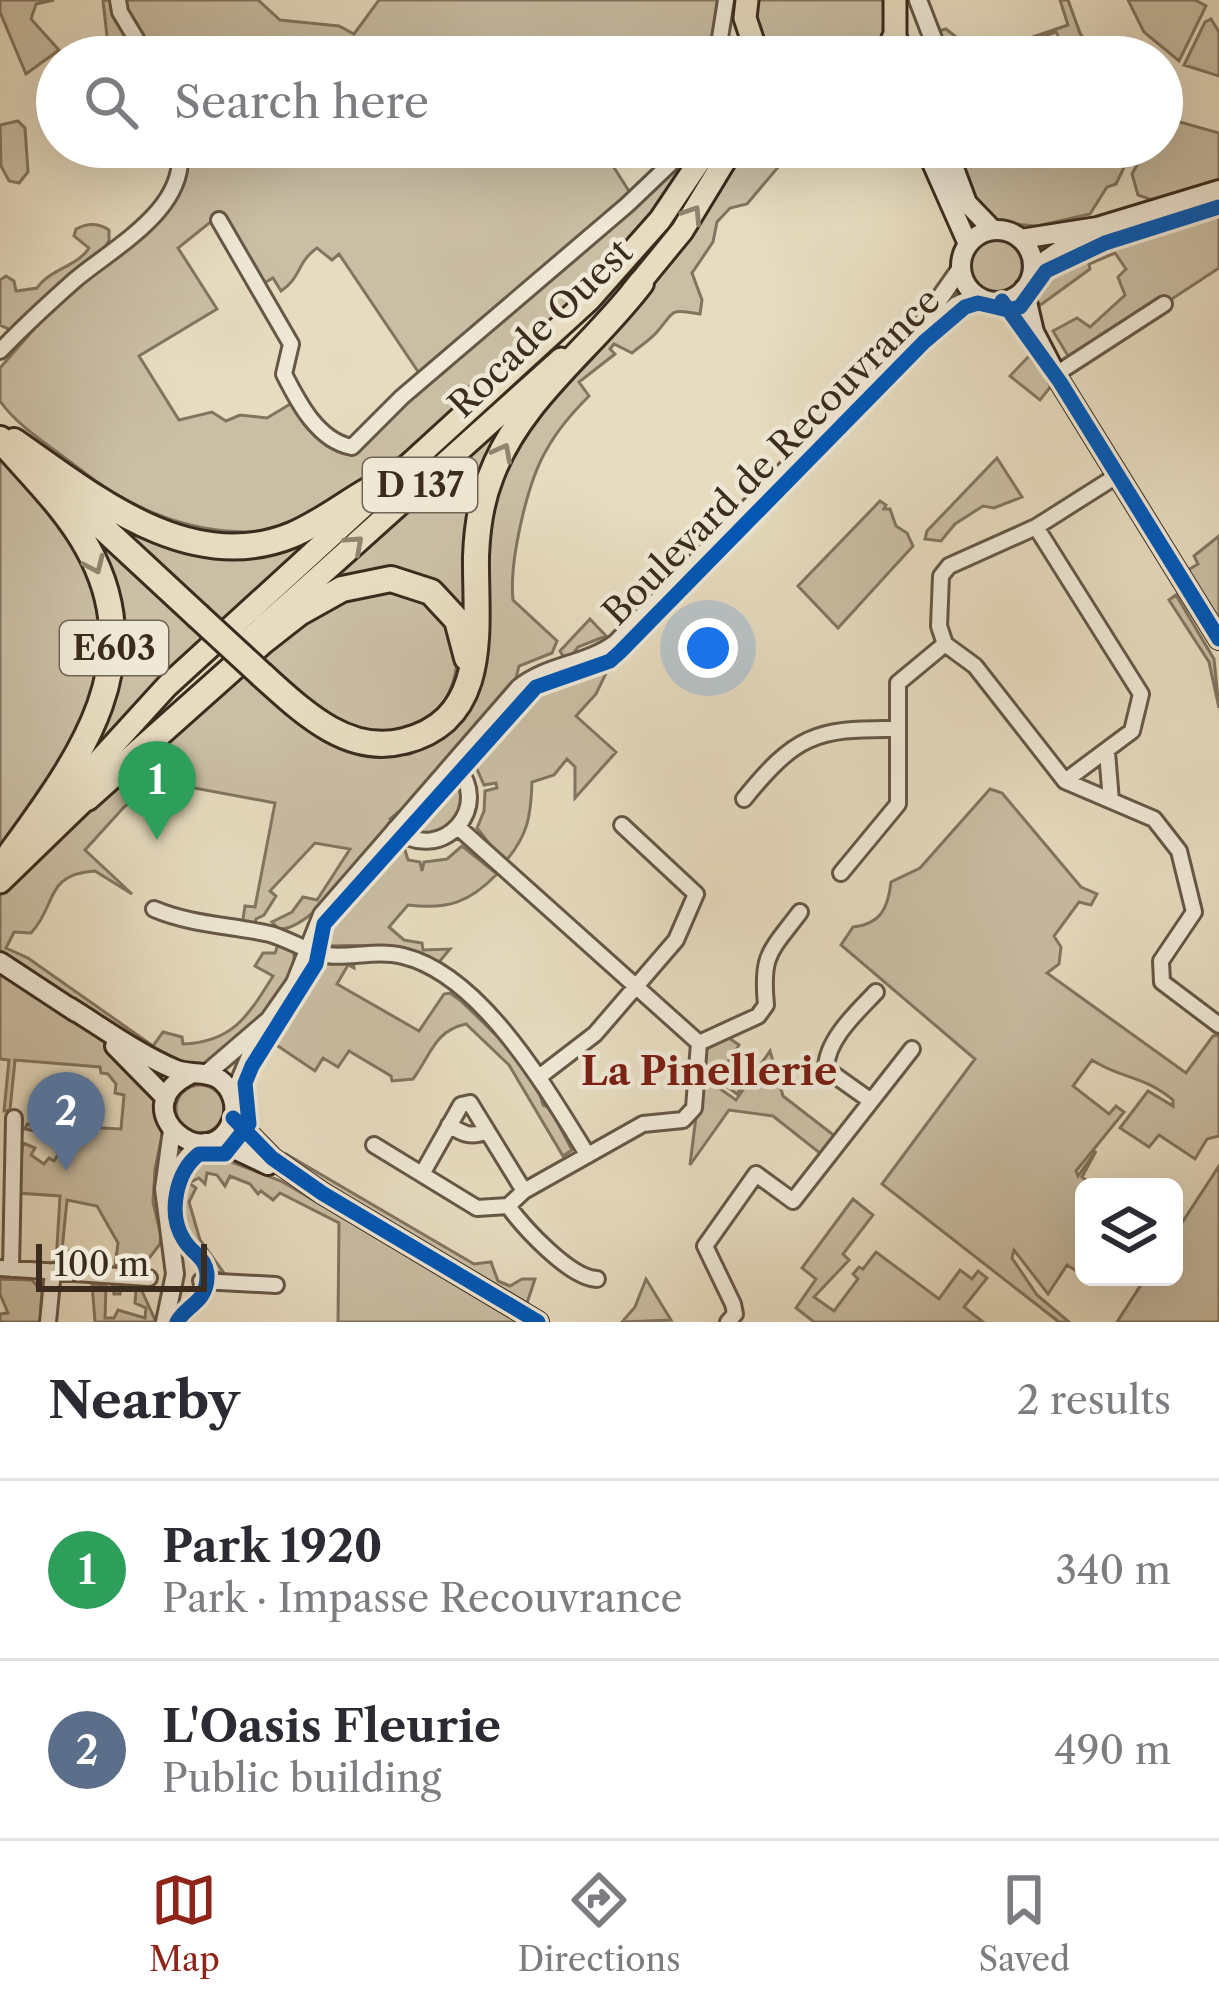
<!DOCTYPE html>
<meta charset="utf-8">
<style>
:root{--surface:#fff;--page:#f2f2f3;--text:#2b2b33;--muted:#7c7c81;--line:#e1e1e2;--accent:#8f2418}
body{margin:0;font-family:"Libre Caslon Text",serif;background:var(--page);color:var(--text)}
.controls{position:absolute;right:36px;bottom:36px;display:grid;overflow:hidden;border-radius:18px;box-shadow:0 12px 48px #0002}
.controls button{width:108px;height:108px;display:grid;place-items:center;padding:0;border:0;border-bottom:3px solid var(--line);background:var(--surface);color:var(--text);font:60px sans-serif}
.scale{position:absolute;left:36px;bottom:30px;width:171px;box-sizing:border-box;padding-left:12px;border:6px solid #3b2c1d;border-top:0;font-size:33px;line-height:42px;white-space:nowrap;color:#3b2c1d;-webkit-text-stroke:9px #efe8d6;paint-order:stroke}
.you{position:absolute;left:708px;top:648px;width:42px;height:42px;margin:-30px;border:9px solid #fff;border-radius:50%;background:#1a73e8;box-shadow:0 0 0 18px #1a73e833}
.badge{display:grid;place-items:center;width:78px;height:78px;border-radius:50%;background:var(--accent);color:#fff;font-size:39px;font-weight:700}
.pin{position:absolute;translate:-50% -99px;filter:drop-shadow(0 3px 6px #0008)}
.pin::after{content:'';position:absolute;top:63px;width:42px;height:36px;background:inherit;clip-path:polygon(0 0,100% 0,50% 100%)}
.list{margin:0;padding:0;list-style:none}
h2{display:flex;justify-content:space-between;align-items:center;height:156px;margin:0;padding:0 48px;font-size:51px}
h2 small{font-size:39px;font-weight:400;color:var(--muted)}
.list li{display:grid;grid-template-columns:78px 1fr auto;gap:36px;align-items:center;box-sizing:border-box;height:180px;padding:0 48px;border-top:3px solid var(--line)}
.list b{display:block;font-size:45px;white-space:nowrap}
.list p{margin:0;font-size:39px;white-space:nowrap;color:var(--muted)}
.list em{font-size:39px;font-style:normal;color:var(--muted)}
.icon{flex:none;width:66px;height:66px;fill:none;stroke:currentColor;stroke-width:2;stroke-linecap:round;stroke-linejoin:round}
.map{position:relative;flex:none;width:1219px;height:1322px;overflow:hidden}
.search{position:absolute;background:var(--surface);box-shadow:0 12px 48px #0002;left:36px;right:36px;top:36px;height:132px;display:flex;align-items:center;gap:30px;box-sizing:border-box;padding:0 42px;border-radius:66px;color:var(--muted);font-size:45px}
.sheet{height:516px;background:var(--surface)}
nav{display:flex;justify-content:space-around;align-items:center;box-sizing:border-box;height:168px;border-top:3px solid var(--line);background:var(--surface);font-size:33px;color:var(--muted)}
nav a{display:grid;justify-items:center;gap:6px}
nav .on{color:var(--accent)}
.map>svg:first-child{display:block}
.green{fill:#cabea4;stroke:#827560;stroke-width:3;fill-rule:evenodd}
.lines{fill:none;stroke-linecap:round;stroke-linejoin:round}
.minor-casing{stroke:#665846;stroke-width:20}
.tertiary-casing{stroke:#665846;stroke-width:22}
.secondary-casing{stroke:#3b2c1d;stroke-width:24}
.primary-casing{stroke:#3b2c1d;stroke-width:27}
.motorway-casing{stroke:#3b2c1d;stroke-width:30}
.minor{stroke:#efe8d6;stroke-width:14}
.tertiary{stroke:#efe8d6;stroke-width:16}
.secondary{stroke:#efe8d6;stroke-width:18}
.primary{stroke:#e7dcc0;stroke-width:21}
.motorway{stroke:#e7dcc0;stroke-width:24}
.motorway-bridge-casing{stroke:#3b2c1d;stroke-width:30;stroke-linecap:butt}
.motorway-bridge{stroke:#e7dcc0;stroke-width:24}
.cycleway-casing{stroke:#efe8d6;stroke-width:22}
.cycleway{stroke:#0057b8;stroke-width:15}
.oneway{stroke:#91846e}
.labels{text-anchor:middle;dominant-baseline:central;stroke-width:9;stroke-linejoin:round;paint-order:stroke}
.shield{fill:#efe8d6;stroke:#716454;stroke-width:3}
.shield-label{font-size:33px;font-weight:bold;fill:#3b2c1d}
.street-label{font-size:36px;fill:#3b2c1d;stroke:#efe8d6}
.neighbourhood-label{font-size:39px;font-weight:bold;fill:#7a1f14;stroke:#efe8d6}
</style>
<div class="map">
<svg width="1219" height="1322" viewBox="0 0 1219 1322">
<rect width="100%" height="100%" fill="#e7dcc0"/>
<filter id="stains"><feTurbulence type="fractalNoise" baseFrequency=".00167" numOctaves="4"/><feColorMatrix values="0 0 0 0 .2 0 0 0 0 .09 0 0 0 0 .02 0 0 0 .5 -.17"/></filter>
<radialGradient id="worn" r=".72"><stop offset=".6" stop-color="#630" stop-opacity="0"/><stop offset="1" stop-color="#630" stop-opacity=".3"/></radialGradient>
<!-- green -->
<path class="green" d="M 0,0 L 54,0 L 36,4 L 31,19 L 59,50 L 26,74 L 0,12 Z
M 258,0 L 280,20 L 339,26 L 354,34 L 379,0 L 726,0 L 717,57 L 115,57 L 108,45 L 103,1 L 107,0 Z
M 756,0 L 887,0 L 889,29 L 877,57 L 766,57 L 755,30 Z
M 1060,0 L 1068,0 L 1080,33 L 1095,57 L 1070,57 L 1056,32 L 981,57 L 942,57 L 938,31 L 946,29 L 972,50 L 983,54 L 987,47 L 1018,42 L 1068,25 Z
M 1128,0 L 1195,0 L 1206,6 L 1179,61 L 1144,32 Z
M 1211,19 L 1219,32 L 1219,76 L 1184,65 L 1205,22 Z
M 1162,117 L 1219,133 L 1219,182 L 1152,200 L 1138,195 L 1132,174 L 1147,147 L 1162,147 Z
M 18,121 L 25,128 L 28,172 L 19,183 L 9,181 L 1,166 L 0,125 Z
M 191,147 L 601,147 L 634,199 L 673,158 L 667,147 L 680,147 L 688,160 C 638,247 562,312 490,379 L 476,379 L 467,389 L 471,395 C 424,441 313,532 246,532 C 183,532 124,505 77,467 C 52,447 18,427 0,401 L 0,368 L 62,297 L 11,330 L 0,325 L 0,280 L 6,276 L 14,281 L 16,291 L 37,288 C 50,269 78,266 89,248 L 74,236 L 76,229 C 87,223 99,223 109,230 L 109,241 L 98,257 C 133,229 192,200 186,149 ZM 218,216 L 259,286 L 273,278 L 281,291 C 301,278 297,262 317,248 L 332,260 L 339,254 L 423,379 L 352,447 L 321,431 L 297,400 L 267,418 L 240,415 L 226,421 L 212,412 L 179,420 L 139,356 L 217,309 L 178,248 Z
M 741,147 L 802,147 L 790,153 L 747,204 L 730,208 L 717,222 L 713,242 L 692,273 L 702,300 L 700,314 C 669,308 675,311 657,332 C 650,340 640,346 632,353 L 614,344 L 610,349 L 615,354 L 579,382 L 589,396 C 573,412 558,429 547,449 C 527,482 509,562 513,600 L 557,641 L 552,653 L 519,666 L 514,686 L 413,800 L 390,819 L 393,823 C 370,849 312,931 279,929 L 272,922 L 292,912 L 303,897 L 317,900 L 350,849 L 315,843 L 270,891 L 276,896 L 264,915 L 256,919 L 254,927 L 242,925 L 245,906 L 255,907 L 275,803 L 157,781 L 124,807 L 85,850 L 132,894 L 95,871 C 44,874 57,906 31,933 L 14,932 L 6,948 L 28,958 L 153,1046 L 163,1032 L 182,1037 L 183,1044 C 233,1042 248,1016 273,976 L 255,966 L 263,953 L 275,953 L 279,942 L 293,949 C 304,999 237,1040 204,1067 C 154,1066 114,1025 73,999 C 50,983 25,969 0,956 L 0,893 L 239,670 L 309,728 L 347,750 L 376,756 L 410,754 L 431,745 L 453,729 L 467,709 L 481,566 L 505,452 L 675,258 Z
M 962,147 L 1134,147 L 1116,184 L 1107,187 L 1090,214 L 1037,226 L 992,222 L 970,195 L 960,154 Z
M 1219,210 L 1219,268 L 1073,364 L 1053,331 L 1077,318 L 1090,327 L 1125,295 L 1118,277 L 1126,269 L 1115,253 L 1089,264 L 1090,269 L 1039,306 L 1035,293 L 1040,279 L 1105,245 Z
M970 266a26 26 0 1 1 52 0a26 26 0 1 1-52 0Z
M 1029,356 L 1052,385 L 1040,400 L 1010,376 Z
M 522,402 L 500,438 L 472,641 L 427,583 L 291,607 Z
M 997,458 L 1022,497 L 994,508 L 983,506 L 955,524 L 941,541 L 925,539 L 927,531 Z
M 0,459 L 65,525 L 99,594 L 103,664 L 69,753 L 0,848 Z
M 85,495 L 208,548 L 351,507 L 221,623 Z
M 880,501 L 886,505 L 884,509 L 890,509 L 896,526 L 907,533 L 913,546 L 838,628 L 798,586 Z
M 74,515 L 208,637 L 71,775 L 120,644 Z
M 1219,536 L 1219,622 L 1188,570 L 1198,564 L 1194,556 Z
M 379,585 C 392,588 413,590 424,597 C 490,642 448,749 370,733 C 325,724 289,683 256,655 L 315,609 Z
M 1176,595 L 1214,659 L 1219,708 L 1209,662 L 1169,600 Z
M 590,619 L 606,636 L 578,647 L 572,655 L 563,656 L 560,651 Z
M 610,665 L 596,694 L 576,716 L 616,752 L 575,798 L 575,767 L 567,759 L 554,775 L 532,782 C 531,816 528,836 504,863 L 477,828 L 484,811 L 485,791 L 497,788 L 496,783 L 484,785 L 473,760 L 536,690 Z
M 457,777 L 462,783 L 464,809 L 441,838 L 407,833 Z
M 990,789 L 1002,793 L 1081,887 L 1097,894 L 1091,905 L 1079,902 L 1054,936 L 1061,947 L 1059,964 L 1047,973 L 1186,1073 L 1213,1036 L 1219,1035 L 1219,1136 L 1207,1139 L 1195,1159 L 1159,1135 L 1149,1147 L 1120,1128 L 1148,1091 L 1173,1106 L 1173,1100 C 1143,1075 1121,1079 1092,1060 L 1073,1086 L 1109,1114 L 1116,1106 L 1124,1112 L 1076,1171 L 1078,1176 L 1096,1151 L 1082,1177 L 1088,1182 L 1082,1192 L 1084,1262 L 1078,1272 L 1067,1265 L 1048,1294 L 1014,1250 L 1012,1258 L 1037,1295 L 1069,1322 L 1059,1322 L 882,1184 L 975,1059 L 841,945 L 853,927 C 881,924 888,908 891,882 L 920,868 Z
M 462,846 L 497,874 C 470,902 448,910 408,905 L 389,927 L 404,940 L 422,943 L 423,950 L 450,949 L 439,962 C 394,946 374,944 328,946 L 324,941 L 327,925 L 392,850 L 405,850 L 408,860 L 420,862 L 422,871 L 424,862 L 447,859 Z
M 353,960 L 354,968 L 348,965 L 337,984 L 419,1031 L 444,994 L 450,993 L 461,1001 C 488,1028 534,1066 543,1105 L 550,1108 L 572,1150 L 563,1156 L 509,1065 L 466,1024 C 434,1031 431,1055 413,1079 L 392,1081 L 391,1076 L 349,1051 L 338,1067 L 323,1058 L 315,1071 L 269,1040 L 320,964 Z
M 0,969 L 97,1034 L 128,1060 L 154,1090 L 163,1132 L 155,1169 L 153,1202 L 161,1236 L 160,1244 L 144,1265 L 115,1266 L 118,1243 L 97,1206 L 67,1200 L 62,1250 L 69,1251 L 69,1260 L 92,1260 L 93,1253 L 96,1253 L 102,1266 L 56,1263 L 60,1196 L 17,1193 L 23,1143 L 35,1148 L 31,1155 L 44,1164 L 49,1158 L 54,1161 L 63,1147 L 44,1133 L 25,1129 L 27,1124 L 121,1129 L 124,1095 L 115,1093 L 116,1084 L 108,1074 L 101,1073 L 100,1067 L 15,1060 L 10,1110 L 4,1111 L 9,1060 L 0,1059 Z
M 726,1036 L 739,1045 L 713,1084 L 736,1100 L 770,1051 L 783,1096 L 840,1140 L 826,1158 L 773,1116 L 729,1110 L 690,1165 L 704,1051 Z
M 738,1054 L 756,1065 L 737,1094 L 721,1082 Z
M176 1109a24 24 0 1 1 48 0a24 24 0 1 1-48 0Z
M 208,1153 L 281,1181 L 520,1322 L 338,1322 L 339,1223 L 280,1193 L 273,1200 L 261,1191 L 258,1194 L 250,1184 L 230,1176 L 225,1186 L 217,1175 L 207,1173 L 205,1184 L 199,1178 L 189,1183 L 196,1188 L 189,1202 L 200,1240 L 224,1273 L 207,1271 L 202,1253 L 182,1238 C 177,1208 169,1164 208,1153 Z
M 286,1154 L 474,1264 L 491,1262 L 498,1281 L 510,1286 L 522,1279 L 535,1279 L 527,1303 L 291,1166 L 280,1156 Z
M 1219,1166 L 1219,1322 L 1117,1322 L 1146,1277 L 1174,1277 L 1174,1235 Z
M 853,1199 L 873,1215 L 843,1254 L 849,1260 L 814,1297 L 834,1311 L 858,1279 L 853,1274 L 859,1267 L 863,1269 L 876,1252 L 939,1299 L 960,1270 L 972,1279 L 978,1271 L 987,1278 L 964,1307 L 983,1322 L 814,1322 L 796,1308 L 816,1279 L 802,1268 Z
M 0,1279 L 32,1280 L 42,1292 L 40,1322 L 0,1322 L 0,1314 L 8,1313 L 0,1294 Z
M 646,1279 L 671,1320 L 622,1322 L 635,1307 Z
M 112,1283 L 141,1289 L 156,1322 L 95,1322 L 92,1284 L 106,1285 L 105,1318 L 114,1318 L 118,1310 L 145,1318 L 146,1308 L 135,1303 L 136,1290 L 121,1287 L 120,1294 L 114,1294 Z"/>
<g class="lines">
<defs>
<path id="minor" d="M 118,0 L 120,12 L 147,57
M 717,57 L 726,0
M 219,220 L 291,344 L 284,374 C 298,402 318,441 352,447 L 402,397 L 627,205 L 669,165 L 680,147
M 0,351 C 24,326 49,303 75,280 C 114,247 190,208 179,147
M 1056,374 L 1164,304
M 1118,475 L 1036,527 L 949,566 L 941,576 L 939,626 L 945,644 L 975,666 L 1065,781 L 1154,819 L 1179,851 L 1194,912 L 1161,961 L 1162,982 L 1219,1025
M 1036,527 L 1141,694 L 1132,731 L 1065,781
M 1107,752 L 1111,801
M 744,799 C 795,736 815,728 895,729
M 459,828 L 699,1043
M 395,829 C 441,867 497,805 453,763
M 841,873 L 898,804 L 898,683 L 945,644
M 154,909 C 192,925 230,925 270,934 C 288,939 304,950 321,954 C 344,960 375,949 403,956 C 482,975 547,1090 587,1154
M 699,1043 L 758,1016 L 766,1005 C 761,954 770,952 800,912
M 539,1077 L 595,1034 L 676,940 L 696,894 L 622,825
M 871,1101 L 826,1069 C 826,1040 857,1012 876,992
M 449,1125 C 463,1134 471,1138 487,1131
M 374,1145 L 477,1208 L 508,1206 L 524,1191 L 643,1124 L 683,1120 L 694,1108 L 699,1043
M 422,1174 L 461,1105 L 470,1103 L 524,1191
M 508,1206 C 524,1228 570,1278 597,1279
M 0,1268 L 149,1278
M 11,1269 L 14,1118
M 201,1281 L 276,1285
M 48,1322 L 53,1271
M 728,1322 L 735,1314 L 733,1304 L 705,1246 L 756,1174 L 793,1201 L 912,1049"/>
<path id="tertiary" d="M 918,0 L 940,57
M 917,331 L 961,268
M 206,1074 L 269,1020 L 295,983 L 322,915 L 519,688 C 547,665 587,665 616,643 L 909,345 L 957,305 L 977,296
M 233,1097 L 258,1037
M 165,1184 L 198,1144
M 165,1322 L 175,1274 L 164,1189 L 172,1130"/>
<path id="secondary" d="M 895,34 L 906,57
M 925,147 L 968,244
M 946,147 L 967,203 L 993,230
M961 266a36 36 0 1 1 72 0a36 36 0 1 1-72 0Z
M 1021,239 L 1097,227 L 1219,190
M 1033,269 L 1083,235
M 1024,289 L 1034,332 L 1060,382 L 1219,639
M 0,962 L 76,1012
M 69,1007 C 103,1028 137,1053 174,1069 C 189,1076 205,1070 219,1079 C 232,1088 238,1106 232,1121 C 210,1180 121,1109 189,1075
M 115,1046 L 166,1098
M 233,1118 L 272,1158 L 322,1193 L 538,1322
M 205,1143 L 230,1147 L 268,1165"/>
<path id="primary" d="M 747,0 L 745,18 L 758,57
M 885,57 L 895,34 L 895,0
M 632,292 L 682,231 L 733,147
M 245,643 L 561,359
M 45,820 L 167,686 L 589,300 L 660,220 L 709,147
M 0,882 L 99,786"/>
<path id="motorway" d="M 0,439 C 29,473 65,507 87,547 C 155,667 72,768 3,864
M 14,441 C 93,496 189,577 292,535 C 330,519 360,490 398,476
M 60,488 L 198,616
M 262,675 C 301,710 347,756 404,741 C 492,719 475,625 476,556 C 477,529 481,501 491,476 C 520,398 592,348 641,283
M 87,798 L 262,642 L 299,613 L 342,589 L 391,579 L 431,592 L 457,620 L 467,658"/>
</defs>
<!-- minor casing -->
<use href="#minor" class="minor-casing"/>
<!-- tertiary casing -->
<use href="#tertiary" class="tertiary-casing"/>
<!-- secondary casing -->
<use href="#secondary" class="secondary-casing"/>
<!-- primary casing -->
<use href="#primary" class="primary-casing"/>
<!-- motorway casing -->
<use href="#motorway" class="motorway-casing"/>
<!-- minor -->
<use href="#minor" class="minor"/>
<!-- tertiary -->
<use href="#tertiary" class="tertiary"/>
<!-- secondary -->
<use href="#secondary" class="secondary"/>
<!-- primary -->
<use href="#primary" class="primary"/>
<!-- motorway -->
<use href="#motorway" class="motorway"/>
<defs>
<path id="motorway-bridge" d="M 198,616 L 262,675"/>
</defs>
<!-- motorway-bridge casing -->
<use href="#motorway-bridge" class="motorway-bridge-casing"/>
<!-- motorway-bridge -->
<use href="#motorway-bridge" class="motorway-bridge"/>
<defs>
<path id="cycleway" d="M 1002,301 L 1060,382 L 1219,639
M 233,1118 L 272,1158 L 322,1193 L 538,1322
M 177,1322 C 186,1305 206,1303 207,1278 C 208,1258 193,1255 184,1240 C 167,1214 176,1172 199,1154 L 225,1154 L 249,1124 L 245,1083 L 252,1066 L 316,964 L 324,924 L 536,687 L 610,661 L 620,652 L 924,342 L 965,307 L 978,303 L 1008,310 L 1020,307 L 1046,271 L 1105,243 L 1219,207"/>
</defs>
<!-- cycleway casing -->
<use href="#cycleway" class="cycleway-casing"/>
<!-- cycleway -->
<use href="#cycleway" class="cycleway"/>
</g>
<!-- one-way arrows -->
<defs><path id="oneway-chevron" d="M-2-3.5L2.5 0L-2 3.5" fill="none" stroke-width="1.6" stroke-linecap="round" stroke-linejoin="round" transform="scale(3)"/></defs>
<g class="oneway">
<use href="#oneway-chevron" transform="translate(693 214) rotate(-57)"/>
<use href="#oneway-chevron" transform="translate(503 452) rotate(-62)"/>
<use href="#oneway-chevron" transform="translate(355 544) rotate(-42)"/>
<use href="#oneway-chevron" transform="translate(95 565) rotate(66)"/>
</g>
<g class="labels">
<!-- shield labels -->
<g class="shield">
<rect x="363" y="458" width="114" height="54" rx="9"/>
<rect x="60" y="621" width="108" height="54" rx="9"/>
</g>
<g class="shield-label">
<text x="420" y="485">D 137</text>
<text x="114" y="648">E603</text>
</g>
<!-- street labels -->
<g class="street-label">
<text transform="translate(540 328) rotate(-44)">Rocade Ouest</text>
<text transform="translate(771 456) rotate(-45)">Boulevard de Recouvrance</text>
</g>
<!-- neighbourhood labels -->
<g class="neighbourhood-label">
<text x="709" y="1071">La Pinellerie</text>
</g>
</g>
<rect width="100%" height="100%" filter="url(#stains)"/>
<rect width="100%" height="100%" fill="url(#worn)"/>
</svg>
<div class="controls">
<button><svg class="icon" aria-label="layers" viewBox="0 0 24 24"><path d="M12 4l9 5-9 5-9-5zM3 14l9 5 9-5"/></svg></button>
</div>
<div class="scale">100 m</div>
<div class="you"></div>
<div class="pin badge" style="left:157px;top:840px;background:#2e9e5b">1</div>
<div class="pin badge" style="left:66px;top:1171px;background:#5c6f8a">2</div>
<div class="search"><svg class="icon" aria-label="search" viewBox="0 0 24 24"><circle cx="10" cy="10" r="6"/><path d="M15 15l6 6"/></svg>Search here</div>
</div>
<section class="sheet">
<h2>Nearby<small>2 results</small></h2>
<ul class="list">
<li><span class="badge" style="background:#2e9e5b">1</span><div><b>Park 1920</b><p>Park · Impasse Recouvrance</p></div><em>340 m</em></li>
<li><span class="badge" style="background:#5c6f8a">2</span><div><b>L'Oasis Fleurie</b><p>Public building</p></div><em>490 m</em></li>
</ul>
</section>
<nav>
<a class="on"><svg class="icon" aria-label="map" viewBox="0 0 24 24"><path d="M3 6l6-2 6 2 6-2v14l-6 2-6-2-6 2zM9 4v14M15 6v14"/></svg>Map</a>
<a><svg class="icon" aria-label="directions" viewBox="0 0 24 24"><path d="M12 3l9 9-9 9-9-9zM9 14v-3h6M13 9l2 2-2 2"/></svg>Directions</a>
<a><svg class="icon" aria-label="saved" viewBox="0 0 24 24"><path d="M7 4h10v16l-5-4-5 4z"/></svg>Saved</a>
</nav>
